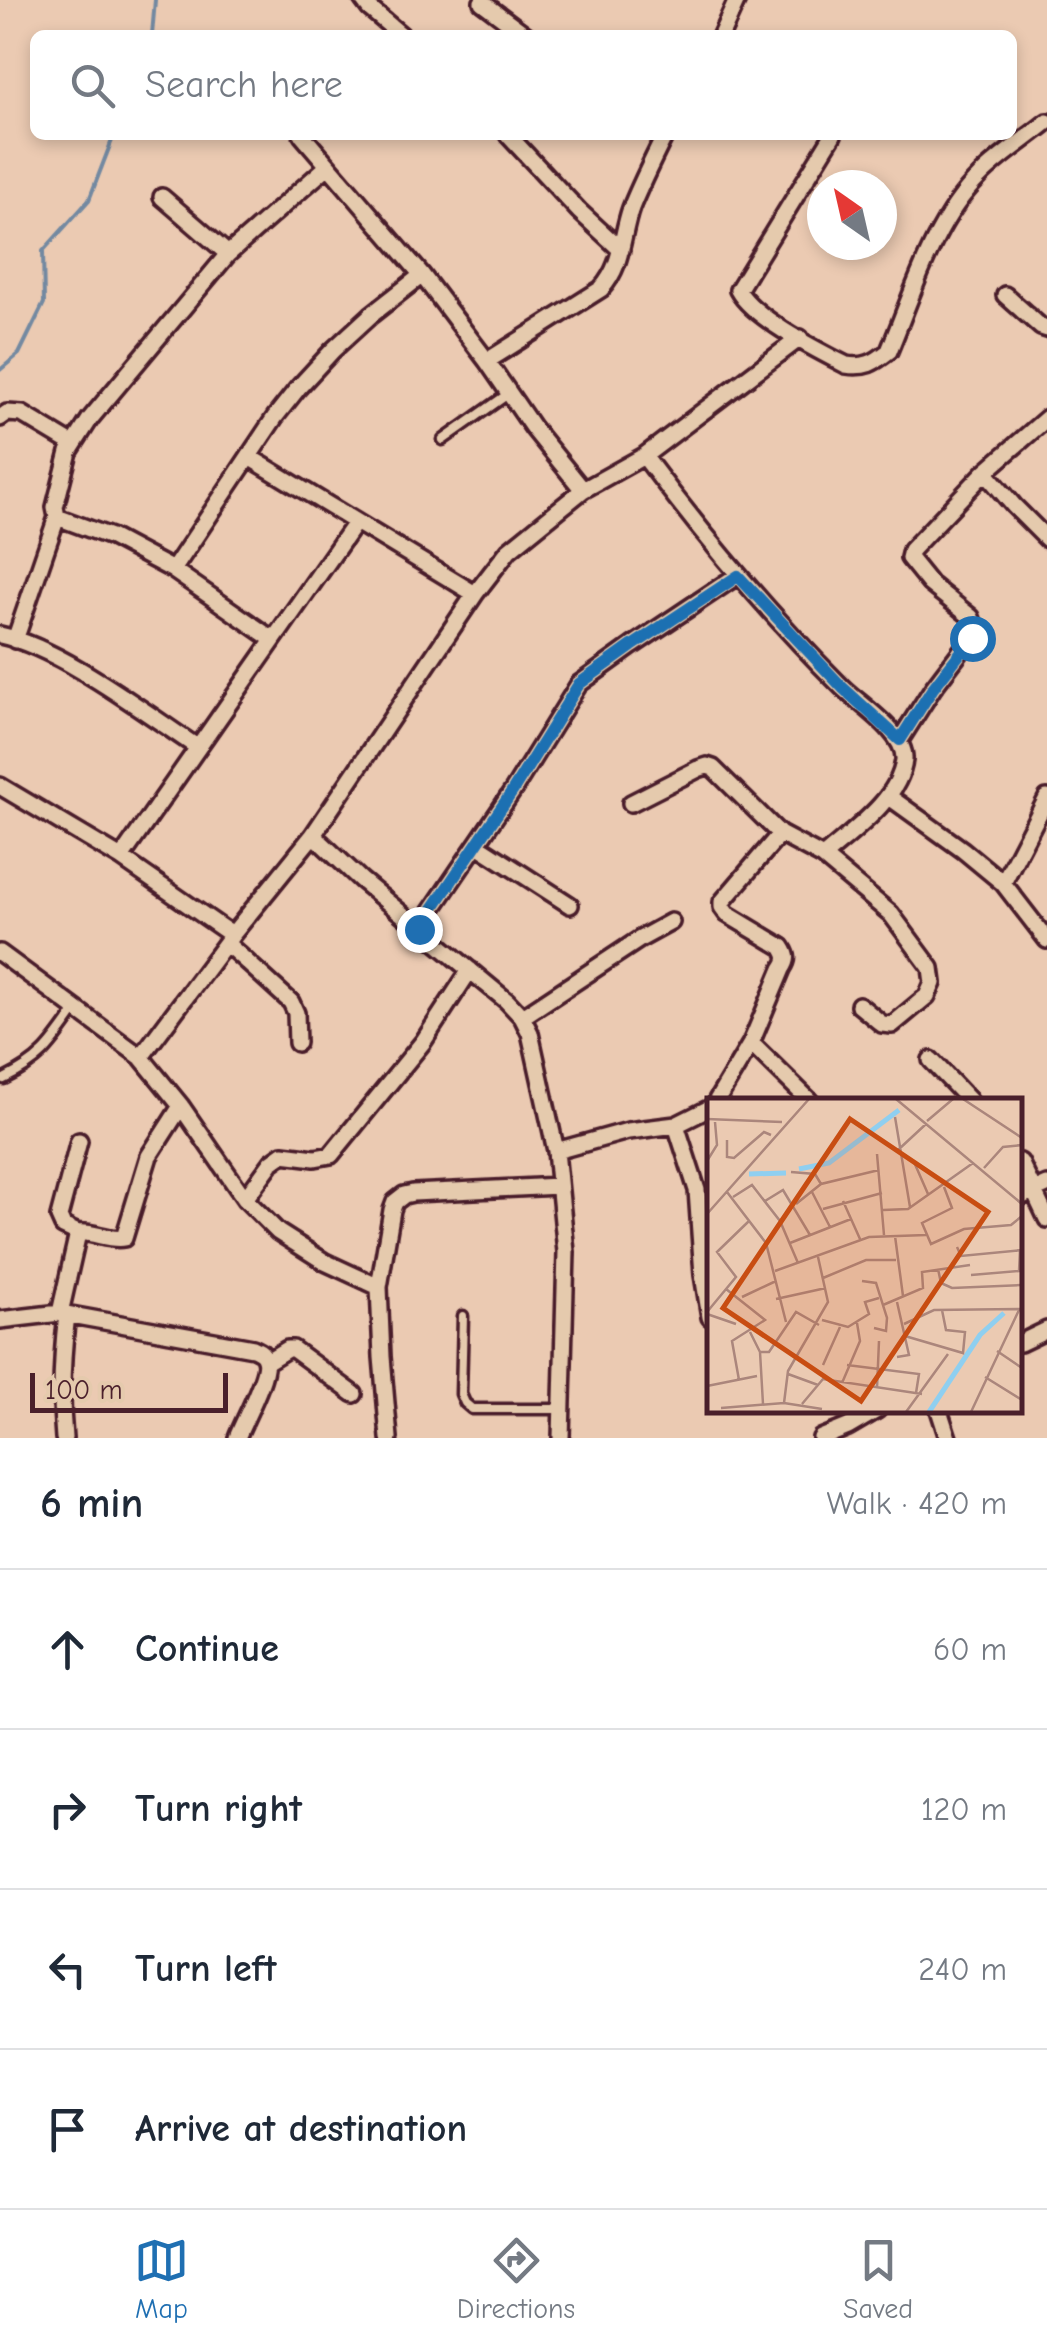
<!DOCTYPE html>
<meta charset="utf-8">
<style>
:root{--surface:#fff;--page:#f6f6f7;--text:#1f2937;--muted:#747a83;--line:#e0e1e3;--accent:#1f6fb2}
body{margin:0;font-family:"Comic Neue",sans-serif;background:var(--page);color:var(--text)}
.compass{position:absolute;left:807px;top:170px;width:90px;height:90px;border-radius:50%;background:var(--surface);box-shadow:0 5px 15px #0003;rotate:326deg}
.scale{position:absolute;left:30px;bottom:25px;width:198px;box-sizing:border-box;padding-left:10px;border:5px solid #4a1f2b;border-top:0;font-size:28px;line-height:35px;white-space:nowrap;color:#4a1f2b;-webkit-text-stroke:8px #e5caad;paint-order:stroke}
.stop{position:absolute;width:30px;height:30px;margin:-22px;border:8px solid #1f6fb2;border-radius:50%;background:#fff}
.stop.end{background:#1f6fb2;border-color:#fff;box-shadow:0 2px 10px #0008}
.list{margin:0;padding:0;list-style:none}
h2{display:flex;justify-content:space-between;align-items:center;height:130px;margin:0;padding:0 40px;font-size:42px}
h2 small{font-size:32px;font-weight:400;color:var(--muted)}
.list li{display:grid;grid-template-columns:65px 1fr auto;gap:30px;align-items:center;box-sizing:border-box;height:160px;padding:0 40px;border-top:2px solid var(--line)}
.list b{display:block;font-size:38px;white-space:nowrap}
.list em{font-size:32px;font-style:normal;color:var(--muted)}
.icon{flex:none;width:55px;height:55px;fill:none;stroke:currentColor;stroke-width:2;stroke-linecap:round;stroke-linejoin:round}
.map{position:relative;flex:none;width:1047px;height:1438px;overflow:hidden}
.search{position:absolute;background:var(--surface);box-shadow:0 5px 15px #0003;left:30px;right:30px;top:30px;height:110px;display:flex;align-items:center;gap:25px;box-sizing:border-box;padding:0 35px;border-radius:15px;color:var(--muted);font-size:38px}
.sheet{height:770px;background:var(--surface)}
nav{display:flex;justify-content:space-around;align-items:center;box-sizing:border-box;height:140px;border-top:2px solid var(--line);background:var(--surface);font-size:28px;color:var(--muted)}
nav a{display:grid;justify-items:center;gap:5px}
nav .on{color:var(--accent)}
.map>svg:first-child{display:block}
.lines{fill:none;stroke-linecap:round;stroke-linejoin:round}
.stream{stroke:#7389a1;stroke-width:4}
.lane-casing{stroke:#4a1f2b;stroke-width:15}
.street-casing{stroke:#4a1f2b;stroke-width:22}
.lane{stroke:#e5caad;stroke-width:8}
.street{stroke:#e5caad;stroke-width:15}
.route{stroke:#1f6fb2;stroke-width:12}
.inset-river{fill:none;stroke:#8fcff0;stroke-width:5}
.inset-road{fill:none;stroke:#ab867c;stroke-width:2.5}
.view{fill:#c84d12;fill-opacity:0.15;stroke:#c84d12;stroke-width:5}
.inset-edge{fill:none;stroke:#4a1f2b;stroke-width:5}
</style>
<div class="map">
<svg width="1047" height="1438" viewBox="0 0 1047 1438">
<rect width="100%" height="100%" fill="#ebcab2"/>
<filter id="ink" filterUnits="userSpaceOnUse"><feTurbulence type="fractalNoise" baseFrequency=".01" numOctaves="2"/><feDisplacementMap in="SourceGraphic" scale="20" xChannelSelector="R" yChannelSelector="G"/><feConvolveMatrix kernelMatrix="1 2 1 2 8 2 1 2 1" color-interpolation-filters="sRGB"/></filter>
<g filter="url(#ink)">
<g class="lines">
<!-- stream -->
<path class="stream" d="M 152,35 L 155,0
M 0,370 L 19,354 L 44,303 L 43,251 L 89,200 L 114,135"/>
<defs>
<path id="lane" d="M 443,440 L 508,394
M 4,1079 C 43,1060 52,1044 76,1010
M 463,1316 L 461,1394 L 465,1403 L 472,1409 L 562,1409"/>
<path id="street" d="M 363,0 L 369,8 L 401,35
M 482,2 L 526,35
M 721,35 L 737,0
M 302,135 L 422,275 L 487,361 L 533,428 L 583,490
M 508,135 L 579,211 L 621,250
M 833,135 L 738,290 C 753,318 817,350 846,365 C 865,368 874,363 889,351 C 914,291 933,223 979,177 C 999,156 1025,140 1047,122
M 162,197 L 228,254
M 1005,295 L 1041,327 L 1047,329
M 487,361 L 601,289 C 623,265 621,236 631,208 C 641,183 653,159 665,135
M 0,418 L 7,413 L 22,414 L 72,444
M 644,456 C 705,538 770,615 842,687 C 860,705 906,733 904,760 C 900,799 850,833 823,857
M 249,457 L 475,594
M 985,472 L 1014,506 L 1047,539
M 57,517 L 111,537 L 173,570 L 272,639
M 173,570 L 275,417 L 298,388 L 333,350 L 371,315 L 422,275
M 0,635 C 61,648 144,712 197,747
M 15,640 L 57,517 L 55,507 L 69,452 L 90,419 L 228,254 L 328,166
M 900,740 L 933,688 L 971,638 L 975,628 L 971,617 L 930,584 L 909,558 L 911,550 L 985,472 L 1047,418
M 0,786 L 121,858 L 232,935
M 888,796 L 963,850 L 1003,883 L 1047,940
M 631,803 L 698,769 L 707,766 L 713,768 L 780,834 L 823,857 L 891,914 L 931,968 L 933,983 L 927,996 L 892,1025 L 882,1024 L 859,1005
M 313,835 L 361,880 L 507,1001 L 522,1017 L 530,1033 L 556,1151 L 566,1252 L 561,1438
M 477,845 L 570,905
M 121,858 L 355,523
M 1003,883 L 1047,798
M 419,929 L 512,792 L 579,684 L 632,646 L 738,575
M 226,943 L 291,1002 L 296,1013 L 297,1043
M 0,953 L 141,1057 L 181,1106 L 245,1199 L 278,1232 L 325,1262 L 379,1287
M 522,1017 L 640,939 L 671,922
M 751,1043 L 809,1100
M 141,1057 L 232,935 L 313,835 L 475,594 L 509,550 L 583,490 L 644,456 L 800,338
M 931,1060 L 969,1100
M 717,1100 L 751,1043 L 782,969 C 788,960 788,956 782,947 L 727,914 L 722,907 L 722,902 L 780,834
M 676,1125 L 697,1190 L 703,1275 L 710,1317
M 556,1151 L 628,1131 L 676,1125 L 710,1108
M 1020,1162 L 1047,1219
M 1020,1197 L 1047,1185
M 245,1199 L 272,1162 L 283,1154 L 315,1158 L 331,1155 L 423,1042 L 470,970
M 78,1233 L 63,1226 L 59,1217 L 79,1141
M 60,1313 L 78,1233 C 93,1231 108,1241 124,1238 L 149,1156 L 181,1106
M 0,1320 L 60,1313 L 253,1348 C 259,1351 263,1352 265,1359 C 270,1373 243,1422 237,1438
M 1020,1343 L 1047,1330
M 266,1362 L 287,1349 L 293,1349 L 354,1394
M 939,1410 L 948,1438
M 64,1438 C 60,1396 62,1356 67,1314
M 389,1438 L 382,1357 L 379,1287 L 392,1210 L 395,1202 L 404,1195 L 413,1193 L 559,1186
M 821,1438 L 848,1427 L 877,1410"/>
</defs>
<!-- lane casing -->
<use href="#lane" class="lane-casing"/>
<!-- street casing -->
<use href="#street" class="street-casing"/>
<!-- lane -->
<use href="#lane" class="lane"/>
<!-- street -->
<use href="#street" class="street"/>
</g>
</g>
<g class="lines" filter="url(#ink)">
<!-- route -->
<path class="route" d="M 419,929 L 512,792 L 579,684 L 632,646 L 738,576 L 843,688 L 900,740 L 933,688 L 972,638"/>
</g>
<!-- overview -->
<g transform="translate(707 1098)">
<rect width="315" height="315" fill="#ebcab2"/>
<path class="inset-river" d="M 92,71 L 122,65 L 192,12M 42,76 L 79,75M 222,314 L 273,237 L 297,215"/>
<path class="inset-road" d="M 189,1 L 315,106M 256,1 L 315,40M 188,19 L 203,109M 0,21 L 75,24M 220,23 L 246,1M 20,42 L 20,59 L 27,60 L 57,34 L 64,37M 191,52 L 219,26M 170,56 L 177,137M 0,63 L 10,47 L 8,24M 207,64 L 221,96M 277,70 L 296,49 L 315,47M 84,74 L 108,76 L 114,86M 237,89 L 245,110 L 215,125 L 224,146 L 257,131 L 304,127 L 315,118M 20,94 L 59,145 L 79,224M 105,94 L 123,129M 26,99 L 45,87 L 73,123 L 91,165M 58,103 L 76,92 L 103,137M 136,103 L 153,141M 89,106 L 114,86 L 172,72M 116,111 L 175,95M 176,112 L 201,111 L 266,65M 0,116 L 102,1M 188,138 L 196,198M 83,145 L 144,121M 250,149 L 254,158 L 315,152M 231,171 L 234,185 L 245,190 L 314,187M 68,173 L 162,139 L 219,137M 264,177 L 312,173 L 313,152M 116,180 L 159,162 L 189,162M 155,183 L 169,185 L 180,220 L 179,233 L 167,230M 19,191 L 58,222 L 25,243 L 32,282M 35,199 L 69,183M 69,201 L 119,190M 176,207 L 216,190 L 215,174 L 263,167M 0,214 L 29,179 L 10,154 L 42,123M 0,216 L 29,226M 115,222 L 141,229 L 162,216 L 158,204 L 172,200M 197,226 L 227,212 L 313,211M 43,234 L 53,254 L 56,306M 198,238 L 256,255 L 258,234 L 239,232 L 235,212M 290,253 L 315,270M 53,254 L 62,254 L 89,214 L 112,227M 190,259 L 202,257 L 190,204M 116,267 L 133,229M 140,267 L 212,276 L 209,295M 81,276 L 111,287M 278,279 L 315,302M 135,285 L 153,243 L 150,225M 0,288 L 50,278M 170,290 L 172,243M 77,305 L 81,273 L 121,204 L 111,159M 95,306 L 116,281 L 215,296M 14,310 L 77,305 L 115,311M 199,314 L 241,256M 264,314 L 312,212"/>
<path class="view" d="M 143,21 L 281,114 L 154,303 L 16,210 Z"/>
<rect width="315" height="315" class="inset-edge"/>
</g>
</svg>
<svg class="compass" viewBox="-18 -18 36 36"><path d="M0-13l5 13h-10z" fill="#e53935"/><path d="M0 13l5-13h-10z" fill="#747a83"/></svg>
<div class="scale">100 m</div>
<div class="stop" style="left:972px;top:638px"></div>
<div class="stop end" style="left:419px;top:929px"></div>
<div class="search"><svg class="icon" aria-label="search" viewBox="0 0 24 24"><circle cx="10" cy="10" r="6"/><path d="M15 15l6 6"/></svg>Search here</div>
</div>
<section class="sheet">
<h2>6 min<small>Walk · 420 m</small></h2>
<ul class="list">
<li><svg class="icon" aria-label="ahead" viewBox="0 0 24 24"><path d="M12 20V5M6 11l6-6 6 6"/></svg><div><b>Continue</b></div><em>60 m</em></li>
<li><svg class="icon" aria-label="right" viewBox="0 0 24 24"><path d="M7 20v-9h11M14 6l5 5-5 5"/></svg><div><b>Turn right</b></div><em>120 m</em></li>
<li><svg class="icon" aria-label="left" viewBox="0 0 24 24"><path d="M17 20v-9H6M10 6l-5 5 5 5"/></svg><div><b>Turn left</b></div><em>240 m</em></li>
<li><svg class="icon" aria-label="arrive" viewBox="0 0 24 24"><path d="M6 21V4h12l-3 4 3 4H6"/></svg><div><b>Arrive at destination</b></div></li>
</ul>
</section>
<nav>
<a class="on"><svg class="icon" aria-label="map" viewBox="0 0 24 24"><path d="M3 6l6-2 6 2 6-2v14l-6 2-6-2-6 2zM9 4v14M15 6v14"/></svg>Map</a>
<a><svg class="icon" aria-label="directions" viewBox="0 0 24 24"><path d="M12 3l9 9-9 9-9-9zM9 14v-3h6M13 9l2 2-2 2"/></svg>Directions</a>
<a><svg class="icon" aria-label="saved" viewBox="0 0 24 24"><path d="M7 4h10v16l-5-4-5 4z"/></svg>Saved</a>
</nav>
